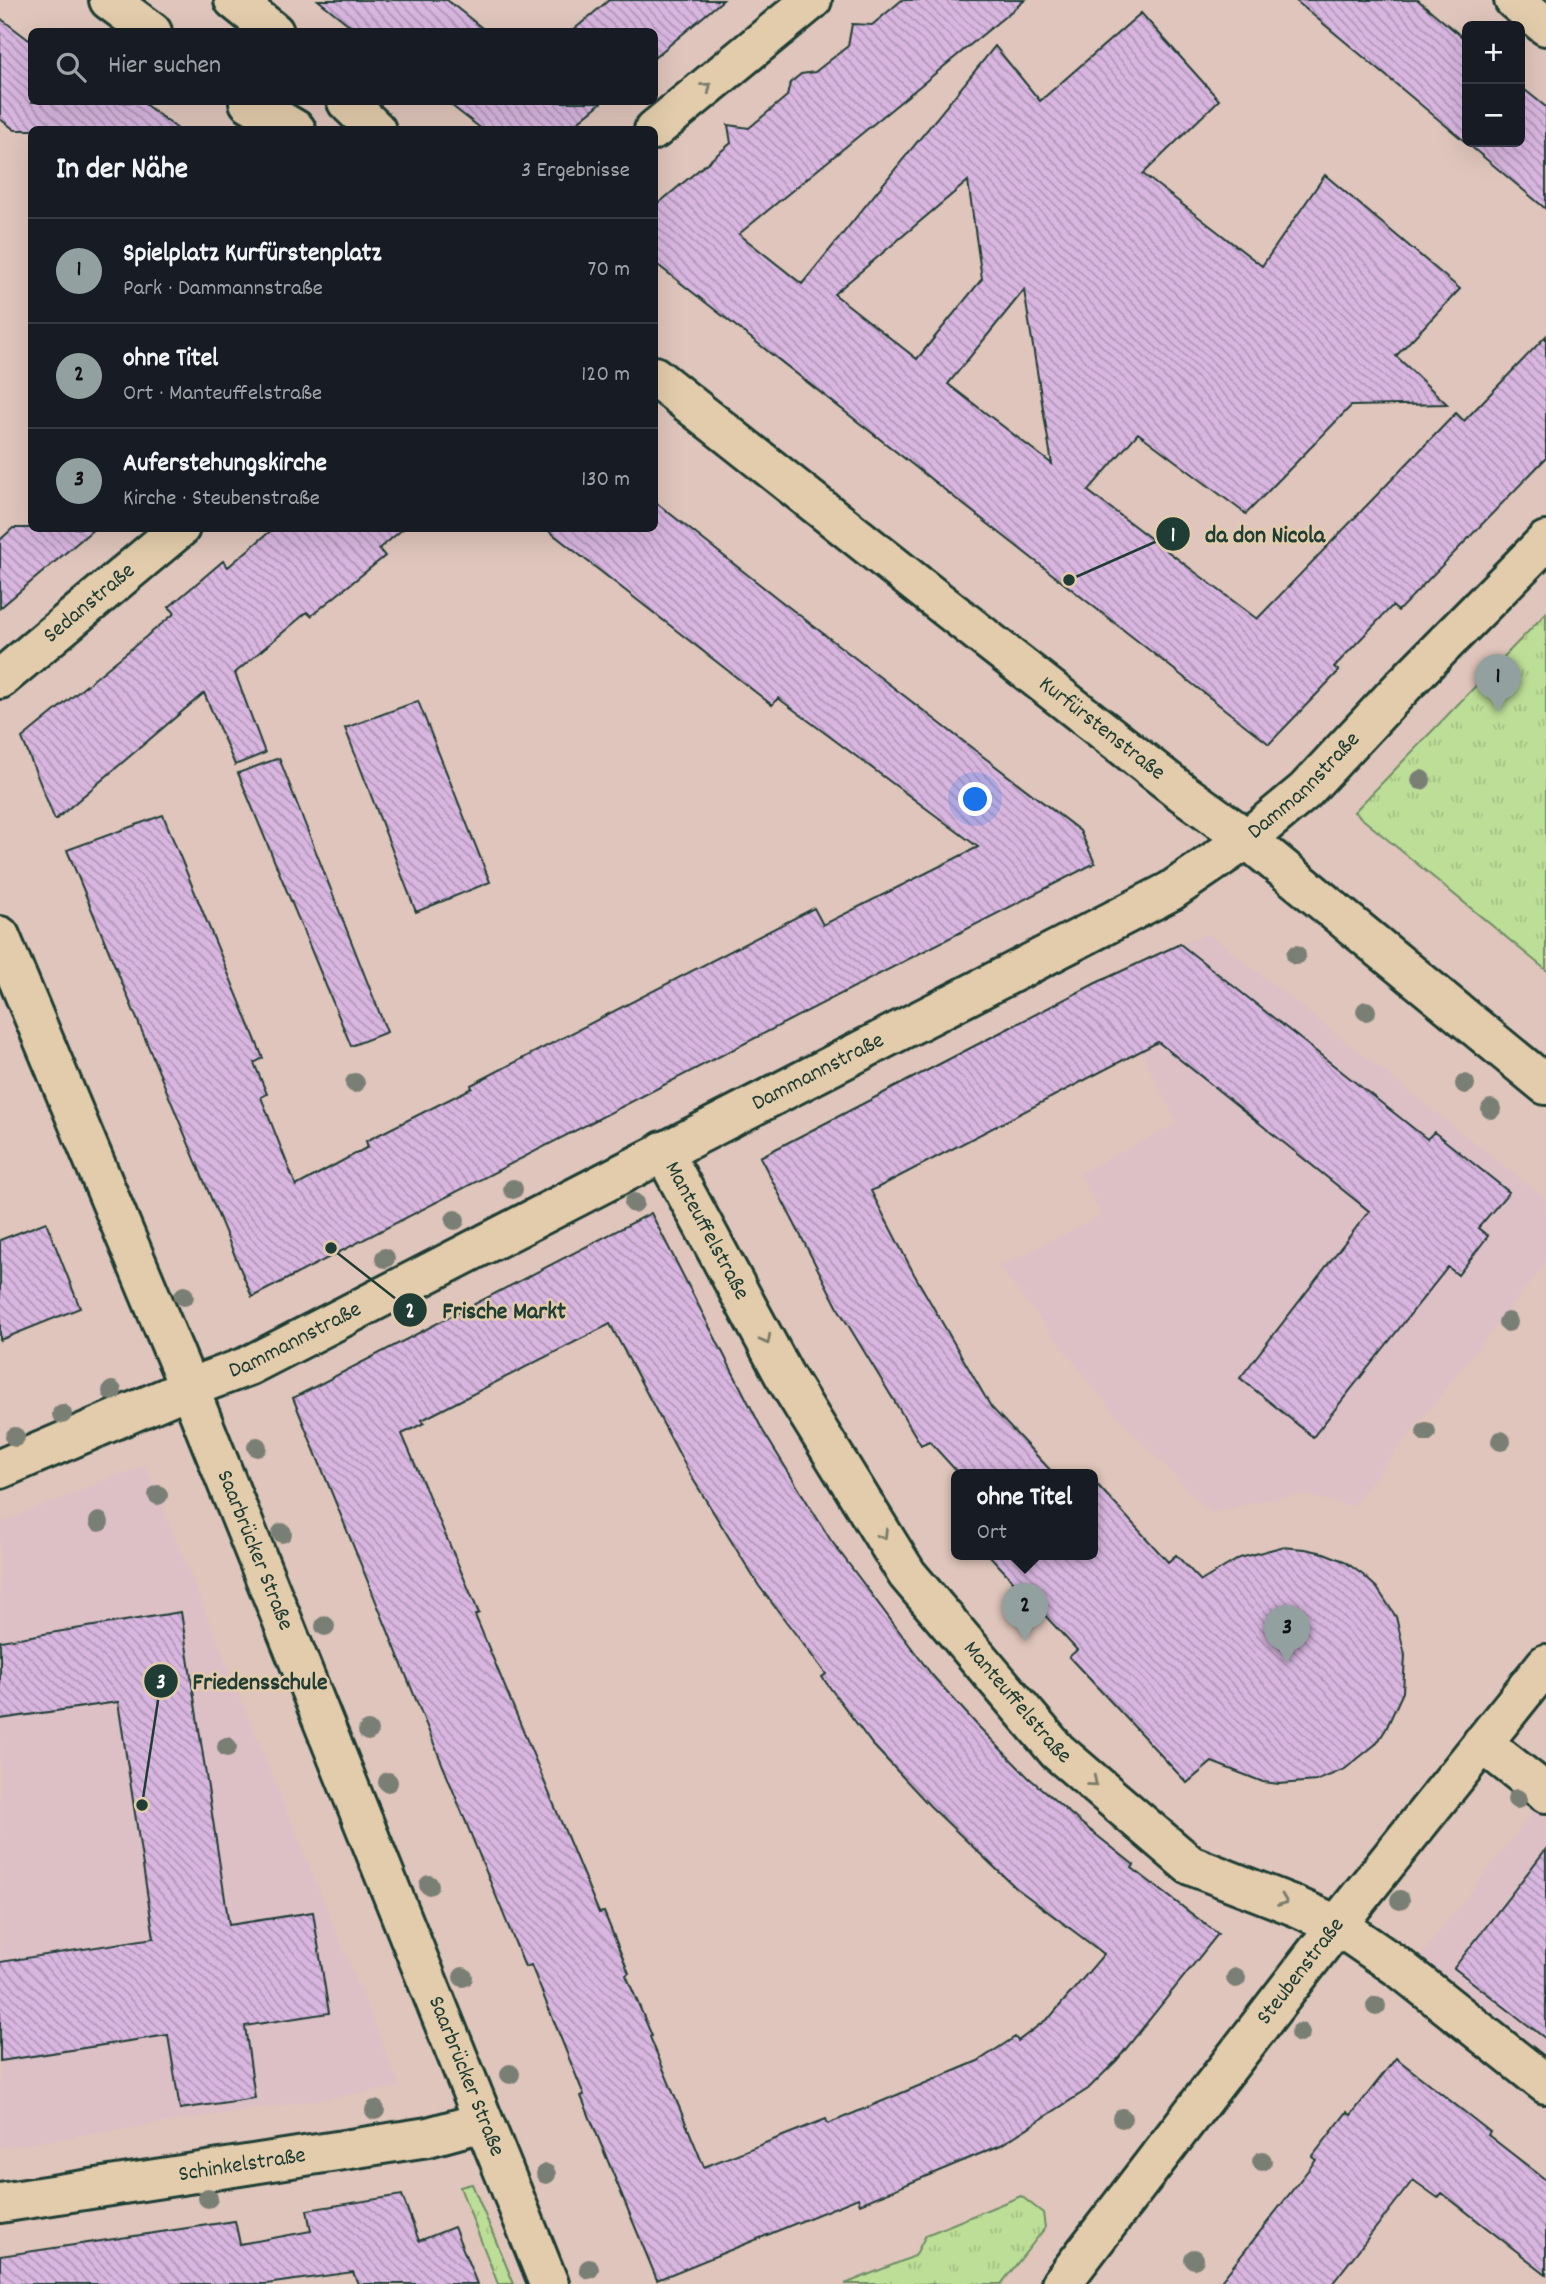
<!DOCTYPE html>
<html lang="de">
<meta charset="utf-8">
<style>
:root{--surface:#171b24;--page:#242831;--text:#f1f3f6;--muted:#9ea1a6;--line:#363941;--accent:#92a19f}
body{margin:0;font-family:Dekko,sans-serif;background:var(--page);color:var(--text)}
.controls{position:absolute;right:21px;top:21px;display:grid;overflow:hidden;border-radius:10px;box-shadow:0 7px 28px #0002}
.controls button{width:63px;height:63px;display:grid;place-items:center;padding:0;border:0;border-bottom:2px solid var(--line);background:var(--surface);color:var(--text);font:35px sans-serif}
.you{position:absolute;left:976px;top:800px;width:24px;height:24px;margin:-18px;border:5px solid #fff;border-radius:50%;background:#1a73e8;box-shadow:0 0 0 10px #1a73e833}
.badge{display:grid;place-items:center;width:46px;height:46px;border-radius:50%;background:var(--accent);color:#111;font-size:23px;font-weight:700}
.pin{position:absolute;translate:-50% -58px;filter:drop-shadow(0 2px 4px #0008)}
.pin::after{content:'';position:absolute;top:37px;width:24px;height:21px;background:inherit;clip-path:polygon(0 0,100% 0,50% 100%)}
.popup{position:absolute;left:951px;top:1469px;width:147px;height:91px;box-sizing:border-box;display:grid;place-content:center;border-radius:10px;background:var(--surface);filter:drop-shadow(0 2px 5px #0005);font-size:23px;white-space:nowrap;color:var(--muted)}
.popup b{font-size:26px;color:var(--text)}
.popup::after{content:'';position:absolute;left:50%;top:100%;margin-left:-14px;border:14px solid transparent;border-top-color:var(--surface)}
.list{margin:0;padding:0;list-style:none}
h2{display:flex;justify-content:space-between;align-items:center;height:91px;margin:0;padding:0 28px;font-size:30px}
h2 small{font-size:23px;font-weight:400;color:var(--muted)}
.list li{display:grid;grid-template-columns:46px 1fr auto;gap:21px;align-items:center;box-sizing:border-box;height:105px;padding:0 28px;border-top:2px solid var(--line)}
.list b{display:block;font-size:26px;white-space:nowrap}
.list p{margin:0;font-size:23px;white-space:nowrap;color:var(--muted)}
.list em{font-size:23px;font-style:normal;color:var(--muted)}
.icon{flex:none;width:38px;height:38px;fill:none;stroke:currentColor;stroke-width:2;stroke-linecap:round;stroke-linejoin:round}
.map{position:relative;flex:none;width:1546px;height:2284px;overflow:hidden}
.search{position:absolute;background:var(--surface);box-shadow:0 7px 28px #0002;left:28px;top:28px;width:630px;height:77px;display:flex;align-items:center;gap:18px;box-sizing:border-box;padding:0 24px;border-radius:10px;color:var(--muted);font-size:26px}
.panel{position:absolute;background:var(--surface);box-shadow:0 7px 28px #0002;left:28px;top:126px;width:630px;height:406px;border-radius:10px}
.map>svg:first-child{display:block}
.built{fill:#ddc0c6}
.grass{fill:url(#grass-tufts);stroke:#6e8e66;stroke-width:2}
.building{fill:url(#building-back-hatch);stroke:#1f3d34;stroke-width:2;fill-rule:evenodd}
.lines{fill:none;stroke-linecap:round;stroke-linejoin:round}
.minor-casing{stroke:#1f3d34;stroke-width:44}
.major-casing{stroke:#1f3d34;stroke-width:44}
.minor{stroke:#e2ccab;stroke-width:38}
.major{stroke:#e2ccab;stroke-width:38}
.tree{fill:#7a7f74}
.oneway{stroke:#777d6a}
.labels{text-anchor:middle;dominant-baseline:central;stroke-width:5;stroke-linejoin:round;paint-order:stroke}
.street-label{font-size:23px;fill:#1f3d34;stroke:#e2ccab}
.leader{fill:none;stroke:#1f3d34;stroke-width:2.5}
.callout-dot{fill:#1f3d34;stroke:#e2ccab;stroke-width:2.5}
.mark-label{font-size:21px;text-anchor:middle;font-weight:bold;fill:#fff}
.callout-label{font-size:24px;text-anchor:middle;font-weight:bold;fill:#1f3d34;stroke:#e2ccab;stroke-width:5;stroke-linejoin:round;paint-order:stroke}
</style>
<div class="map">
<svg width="1546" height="2284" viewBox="0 0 1546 2284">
<defs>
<pattern id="grass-tufts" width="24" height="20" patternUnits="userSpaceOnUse" patternTransform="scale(1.75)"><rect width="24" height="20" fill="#bdde97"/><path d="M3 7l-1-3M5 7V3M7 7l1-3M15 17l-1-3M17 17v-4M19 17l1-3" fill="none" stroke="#a2bf83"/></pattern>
<pattern id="building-back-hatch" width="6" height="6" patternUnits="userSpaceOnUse" patternTransform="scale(1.75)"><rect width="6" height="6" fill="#d9b6e0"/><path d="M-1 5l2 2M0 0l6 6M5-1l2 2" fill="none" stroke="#af95b6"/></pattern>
</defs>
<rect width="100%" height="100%" fill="#dfc5bb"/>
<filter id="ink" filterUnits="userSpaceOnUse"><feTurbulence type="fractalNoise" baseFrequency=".0143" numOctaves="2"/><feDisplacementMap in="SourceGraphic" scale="14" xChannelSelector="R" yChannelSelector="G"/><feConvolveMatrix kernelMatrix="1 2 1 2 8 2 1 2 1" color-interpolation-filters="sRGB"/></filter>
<g filter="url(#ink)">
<!-- built -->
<path class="built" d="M 1209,934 L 1546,1199 L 1546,1263 L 1352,1506 L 1303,1495 L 1259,1501 L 1211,1513 L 1114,1413 L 999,1267 L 1102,1215 L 1080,1174 L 1177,1123 L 1105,978 L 1180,944 Z
M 145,1465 L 400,2087 L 0,2148 L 0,1523 Z
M 1546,1796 L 1546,2057 L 1419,1958 Z"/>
<!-- grass -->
<path class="grass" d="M 1546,613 L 1546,970 L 1354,812 Z
M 472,2184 L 514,2284 L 498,2284 L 460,2187 Z
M 1021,2196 L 1043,2213 L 1045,2228 L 1001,2284 L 845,2284 L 915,2256 L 926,2235 Z"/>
<!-- building -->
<path class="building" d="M 318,0 L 447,0 L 487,32 L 358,32 Z
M 609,0 L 723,0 L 654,58 L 654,32 L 571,32 Z
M 902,0 L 1025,0 L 739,234 L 802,284 L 995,46 L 1040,101 L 1141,13 L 1219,100 L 1143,174 L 1262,266 L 1325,175 L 1460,289 L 1396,356 L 1447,404 L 1351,406 L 1246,514 L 1138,433 L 1088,491 L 1257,619 L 1456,413 L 1464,421 L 1546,336 L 1546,458 L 1398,611 L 1392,606 L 1334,667 L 1339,671 L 1269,744 L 654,262 L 654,207 L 731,143 L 728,125 L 749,128 L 787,96 L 790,83 L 801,74 L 815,72 L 848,46 L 852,24 L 872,25 ZM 968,181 L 982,279 L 917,359 L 834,294 ZM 1024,290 L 1031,334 L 1052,464 L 948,384 Z
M 1295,0 L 1418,0 L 1431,11 L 1467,41 L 1467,142 L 1520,142 L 1520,86 L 1546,107 L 1546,209 Z
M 0,18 L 29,40 L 32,37 L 32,102 L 142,102 L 179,130 L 15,130 L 0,119 Z
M 447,102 L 602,102 L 568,130 L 483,130 Z
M 654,501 L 777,598 L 1080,831 L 1095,863 L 252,1297 L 67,850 L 163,815 L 263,1058 L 254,1063 L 267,1094 L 261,1097 L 296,1186 L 368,1147 L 366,1141 L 472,1088 L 471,1085 L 814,908 L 823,925 L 978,847 L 778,698 L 772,705 L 545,528 L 654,528 Z
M 13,528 L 95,528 L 0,608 L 0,540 Z
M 274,528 L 404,528 L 379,549 L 385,556 L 311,616 L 307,612 L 235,673 L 265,753 L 235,765 L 204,693 L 55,820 L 22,738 L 175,613 L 169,607 L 223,561 L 228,567 Z
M 418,701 L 490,882 L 416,912 L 345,728 Z
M 279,758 L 387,1032 L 351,1046 L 238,773 Z
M 1180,944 L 1427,1139 L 1434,1132 L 1509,1192 L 1478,1228 L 1488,1236 L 1458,1275 L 1448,1267 L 1313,1437 L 1240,1378 L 1369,1211 L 1158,1042 L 871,1191 L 914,1274 L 991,1407 L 1055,1475 L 960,1475 L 929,1441 L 921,1445 L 839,1310 L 760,1157 L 1096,983 Z
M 651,1213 L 763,1431 L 830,1539 L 932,1675 L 978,1726 L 1028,1777 L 1080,1822 L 1134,1865 L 1132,1868 L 1218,1934 L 1117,2060 L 1088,2089 L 1001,2145 L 860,2204 L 858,2198 L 657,2280 L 581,2096 L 584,2095 L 531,1965 L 525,1967 L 293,1398 ZM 610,1324 L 691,1476 L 759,1586 L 826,1674 L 822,1677 L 872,1744 L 930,1806 L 1015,1887 L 1104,1954 L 1051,2016 L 1018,2041 L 1015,2037 L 978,2061 L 828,2124 L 826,2119 L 704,2167 L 650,2037 L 652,2036 L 626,1975 L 629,1973 L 604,1912 L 599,1913 L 475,1615 L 479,1613 L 402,1434 L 424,1423 L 422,1420 Z
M 46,1222 L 80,1308 L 0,1340 L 0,1240 Z
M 1093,1480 L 1168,1562 L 1176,1555 L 1201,1581 L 1240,1558 L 1281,1547 L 1305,1549 L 1324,1553 L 1344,1561 L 1363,1575 L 1377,1588 L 1396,1617 L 1405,1655 L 1403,1692 L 1386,1729 L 1377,1743 L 1345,1769 L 1316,1781 L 1279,1784 L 1263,1782 L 1212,1762 L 1187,1783 L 1069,1657 L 1077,1650 L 989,1555 L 1093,1555 Z
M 181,1612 L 229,1925 L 313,1912 L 329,2013 L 245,2026 L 255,2098 L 180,2109 L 168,2035 L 0,2061 L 0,1962 L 154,1938 L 118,1702 L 0,1719 L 0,1641 Z
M 1546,1849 L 1546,2039 L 1454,1968 Z
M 1396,2058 L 1490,2132 L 1488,2135 L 1546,2180 L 1546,2274 L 1442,2193 L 1438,2198 L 1413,2180 L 1332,2284 L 1219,2284 L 1316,2160 L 1312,2157 L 1347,2112 L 1351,2115 Z
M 402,2195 L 419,2241 L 454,2227 L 477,2284 L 358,2284 L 353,2272 L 266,2284 L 0,2284 L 0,2256 L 235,2221 L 240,2244 L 311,2231 L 307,2210 Z"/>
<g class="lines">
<defs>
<g id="minor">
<path d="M 1514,0 L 1546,26"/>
<path d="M 654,130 L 812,0"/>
<path id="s1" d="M 0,679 L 180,528"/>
<path id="s2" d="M 0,936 L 189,1388 L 549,2284"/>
<path id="s3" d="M 663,1151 L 784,1375 L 907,1574 L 1057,1751 L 1190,1865 L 1295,1906 L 1337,1925 L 1401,1969 L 1546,2084"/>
<path id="s4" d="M 0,1469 L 189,1388 L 248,1366 L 1171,891 L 1247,839 L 1305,791 L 1404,685 L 1546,541"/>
<path d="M 1482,1743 L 1546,1793"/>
<path id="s5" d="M 0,2203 L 428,2137 L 483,2122"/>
<path id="s6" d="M 1061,2284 L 1337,1925 L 1546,1664"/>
</g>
<g id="major">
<path d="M 109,0 L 152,32"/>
<path d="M 234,0 L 274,32"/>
<path d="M 249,102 L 296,130"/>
<path d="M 347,102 L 376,130"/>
<path id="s7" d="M 654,376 L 938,601 L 1183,793 L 1247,839 L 1546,1085"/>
</g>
</defs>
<!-- minor casing -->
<use href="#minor" class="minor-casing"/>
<!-- major casing -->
<use href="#major" class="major-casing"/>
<!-- minor -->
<use href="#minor" class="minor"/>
<!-- major -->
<use href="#major" class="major"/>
</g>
<!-- trees -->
<g class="tree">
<circle cx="1421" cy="780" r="10"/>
<circle cx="1296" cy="955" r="10"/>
<circle cx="1366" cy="1011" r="10"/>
<circle cx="355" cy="1083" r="10"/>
<circle cx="1465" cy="1084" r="10"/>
<circle cx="1491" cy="1109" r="10"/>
<circle cx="513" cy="1189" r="10"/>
<circle cx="634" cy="1203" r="10"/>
<circle cx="455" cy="1220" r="10"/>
<circle cx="385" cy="1258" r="10"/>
<circle cx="184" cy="1296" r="10"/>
<circle cx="1508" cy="1322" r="10"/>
<circle cx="112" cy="1391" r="10"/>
<circle cx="62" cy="1414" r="10"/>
<circle cx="1426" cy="1432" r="10"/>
<circle cx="15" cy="1437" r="10"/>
<circle cx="1501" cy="1441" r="10"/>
<circle cx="257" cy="1447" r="10"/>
<circle cx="158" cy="1495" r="10"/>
<circle cx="99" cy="1522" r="10"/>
<circle cx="282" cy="1533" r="10"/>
<circle cx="325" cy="1626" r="10"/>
<circle cx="368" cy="1731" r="10"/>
<circle cx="227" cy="1747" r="10"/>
<circle cx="388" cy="1782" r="10"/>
<circle cx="1517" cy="1799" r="10"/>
<circle cx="429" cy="1885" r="10"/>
<circle cx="1400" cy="1900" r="10"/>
<circle cx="463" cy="1977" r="10"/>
<circle cx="1236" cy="1978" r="10"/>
<circle cx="1376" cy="2006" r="10"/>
<circle cx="1300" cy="2033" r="10"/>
<circle cx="510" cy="2074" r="10"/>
<circle cx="375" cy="2110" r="10"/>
<circle cx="1122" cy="2118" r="10"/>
<circle cx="1262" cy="2161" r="10"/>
<circle cx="546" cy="2174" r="10"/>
<circle cx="208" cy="2198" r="10"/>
<circle cx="1194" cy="2259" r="10"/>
<circle cx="589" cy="2269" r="10"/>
</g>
<!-- one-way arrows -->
<defs><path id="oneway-chevron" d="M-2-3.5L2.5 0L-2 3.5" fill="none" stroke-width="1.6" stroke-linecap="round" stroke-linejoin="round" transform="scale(1.75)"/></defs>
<g class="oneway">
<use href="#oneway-chevron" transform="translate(707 87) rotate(-40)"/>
<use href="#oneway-chevron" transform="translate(766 1340) rotate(62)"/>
<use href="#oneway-chevron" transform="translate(883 1535) rotate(59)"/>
<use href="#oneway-chevron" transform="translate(1093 1782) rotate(40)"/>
<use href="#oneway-chevron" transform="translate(1283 1901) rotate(21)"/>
</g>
</g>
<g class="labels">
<!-- street labels -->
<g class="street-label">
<text stroke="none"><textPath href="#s1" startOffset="117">Sedanstraße</textPath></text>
<text stroke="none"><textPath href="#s7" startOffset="570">Kurfürstenstraße</textPath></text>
<text stroke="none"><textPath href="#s4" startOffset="1477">Dammannstraße</textPath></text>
<text stroke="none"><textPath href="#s4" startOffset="910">Dammannstraße</textPath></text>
<text stroke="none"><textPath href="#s3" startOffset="91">Manteuffelstraße</textPath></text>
<text stroke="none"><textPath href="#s4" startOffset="322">Dammannstraße</textPath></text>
<text stroke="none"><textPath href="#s2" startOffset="665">Saarbrücker Straße</textPath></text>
<text stroke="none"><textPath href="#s3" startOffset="658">Manteuffelstraße</textPath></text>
<text stroke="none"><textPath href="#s6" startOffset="394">Steubenstraße</textPath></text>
<text stroke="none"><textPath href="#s2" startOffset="1232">Saarbrücker Straße</textPath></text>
<text stroke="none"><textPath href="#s5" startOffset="245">Schinkelstraße</textPath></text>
</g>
</g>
<!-- callouts -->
<path class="leader" d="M1069 580L1173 534M331 1248L410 1310M142 1805L161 1681"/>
<g class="callout-dot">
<circle cx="1069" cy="580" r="7"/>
<circle cx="331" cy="1248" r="7"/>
<circle cx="142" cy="1805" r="7"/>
<circle cx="1173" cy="534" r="18"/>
<circle cx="410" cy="1310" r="18"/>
<circle cx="161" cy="1681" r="18"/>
</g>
<g class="mark-label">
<text x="1173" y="541">1</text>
<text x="410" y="1317">2</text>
<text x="161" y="1688">3</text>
</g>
<g class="callout-label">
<text x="1265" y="542">da don Nicola</text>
<text x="504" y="1318">Frische Markt</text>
<text x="260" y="1689">Friedensschule</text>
</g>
</svg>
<div class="controls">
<button>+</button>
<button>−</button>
</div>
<div class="you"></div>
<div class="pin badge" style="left:1498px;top:712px">1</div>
<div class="pin badge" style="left:1025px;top:1641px">2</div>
<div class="popup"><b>ohne Titel</b>Ort</div>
<div class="pin badge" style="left:1287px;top:1663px">3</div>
<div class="search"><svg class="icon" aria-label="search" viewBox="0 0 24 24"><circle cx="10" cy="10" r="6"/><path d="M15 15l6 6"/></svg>Hier suchen</div>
<section class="panel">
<h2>In der Nähe<small>3 Ergebnisse</small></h2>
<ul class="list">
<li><span class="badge">1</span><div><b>Spielplatz Kurfürstenplatz</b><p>Park · Dammannstraße</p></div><em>70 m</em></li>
<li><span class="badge">2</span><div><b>ohne Titel</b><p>Ort · Manteuffelstraße</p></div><em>120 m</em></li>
<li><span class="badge">3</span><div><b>Auferstehungskirche</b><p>Kirche · Steubenstraße</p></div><em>130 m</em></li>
</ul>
</section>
</div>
